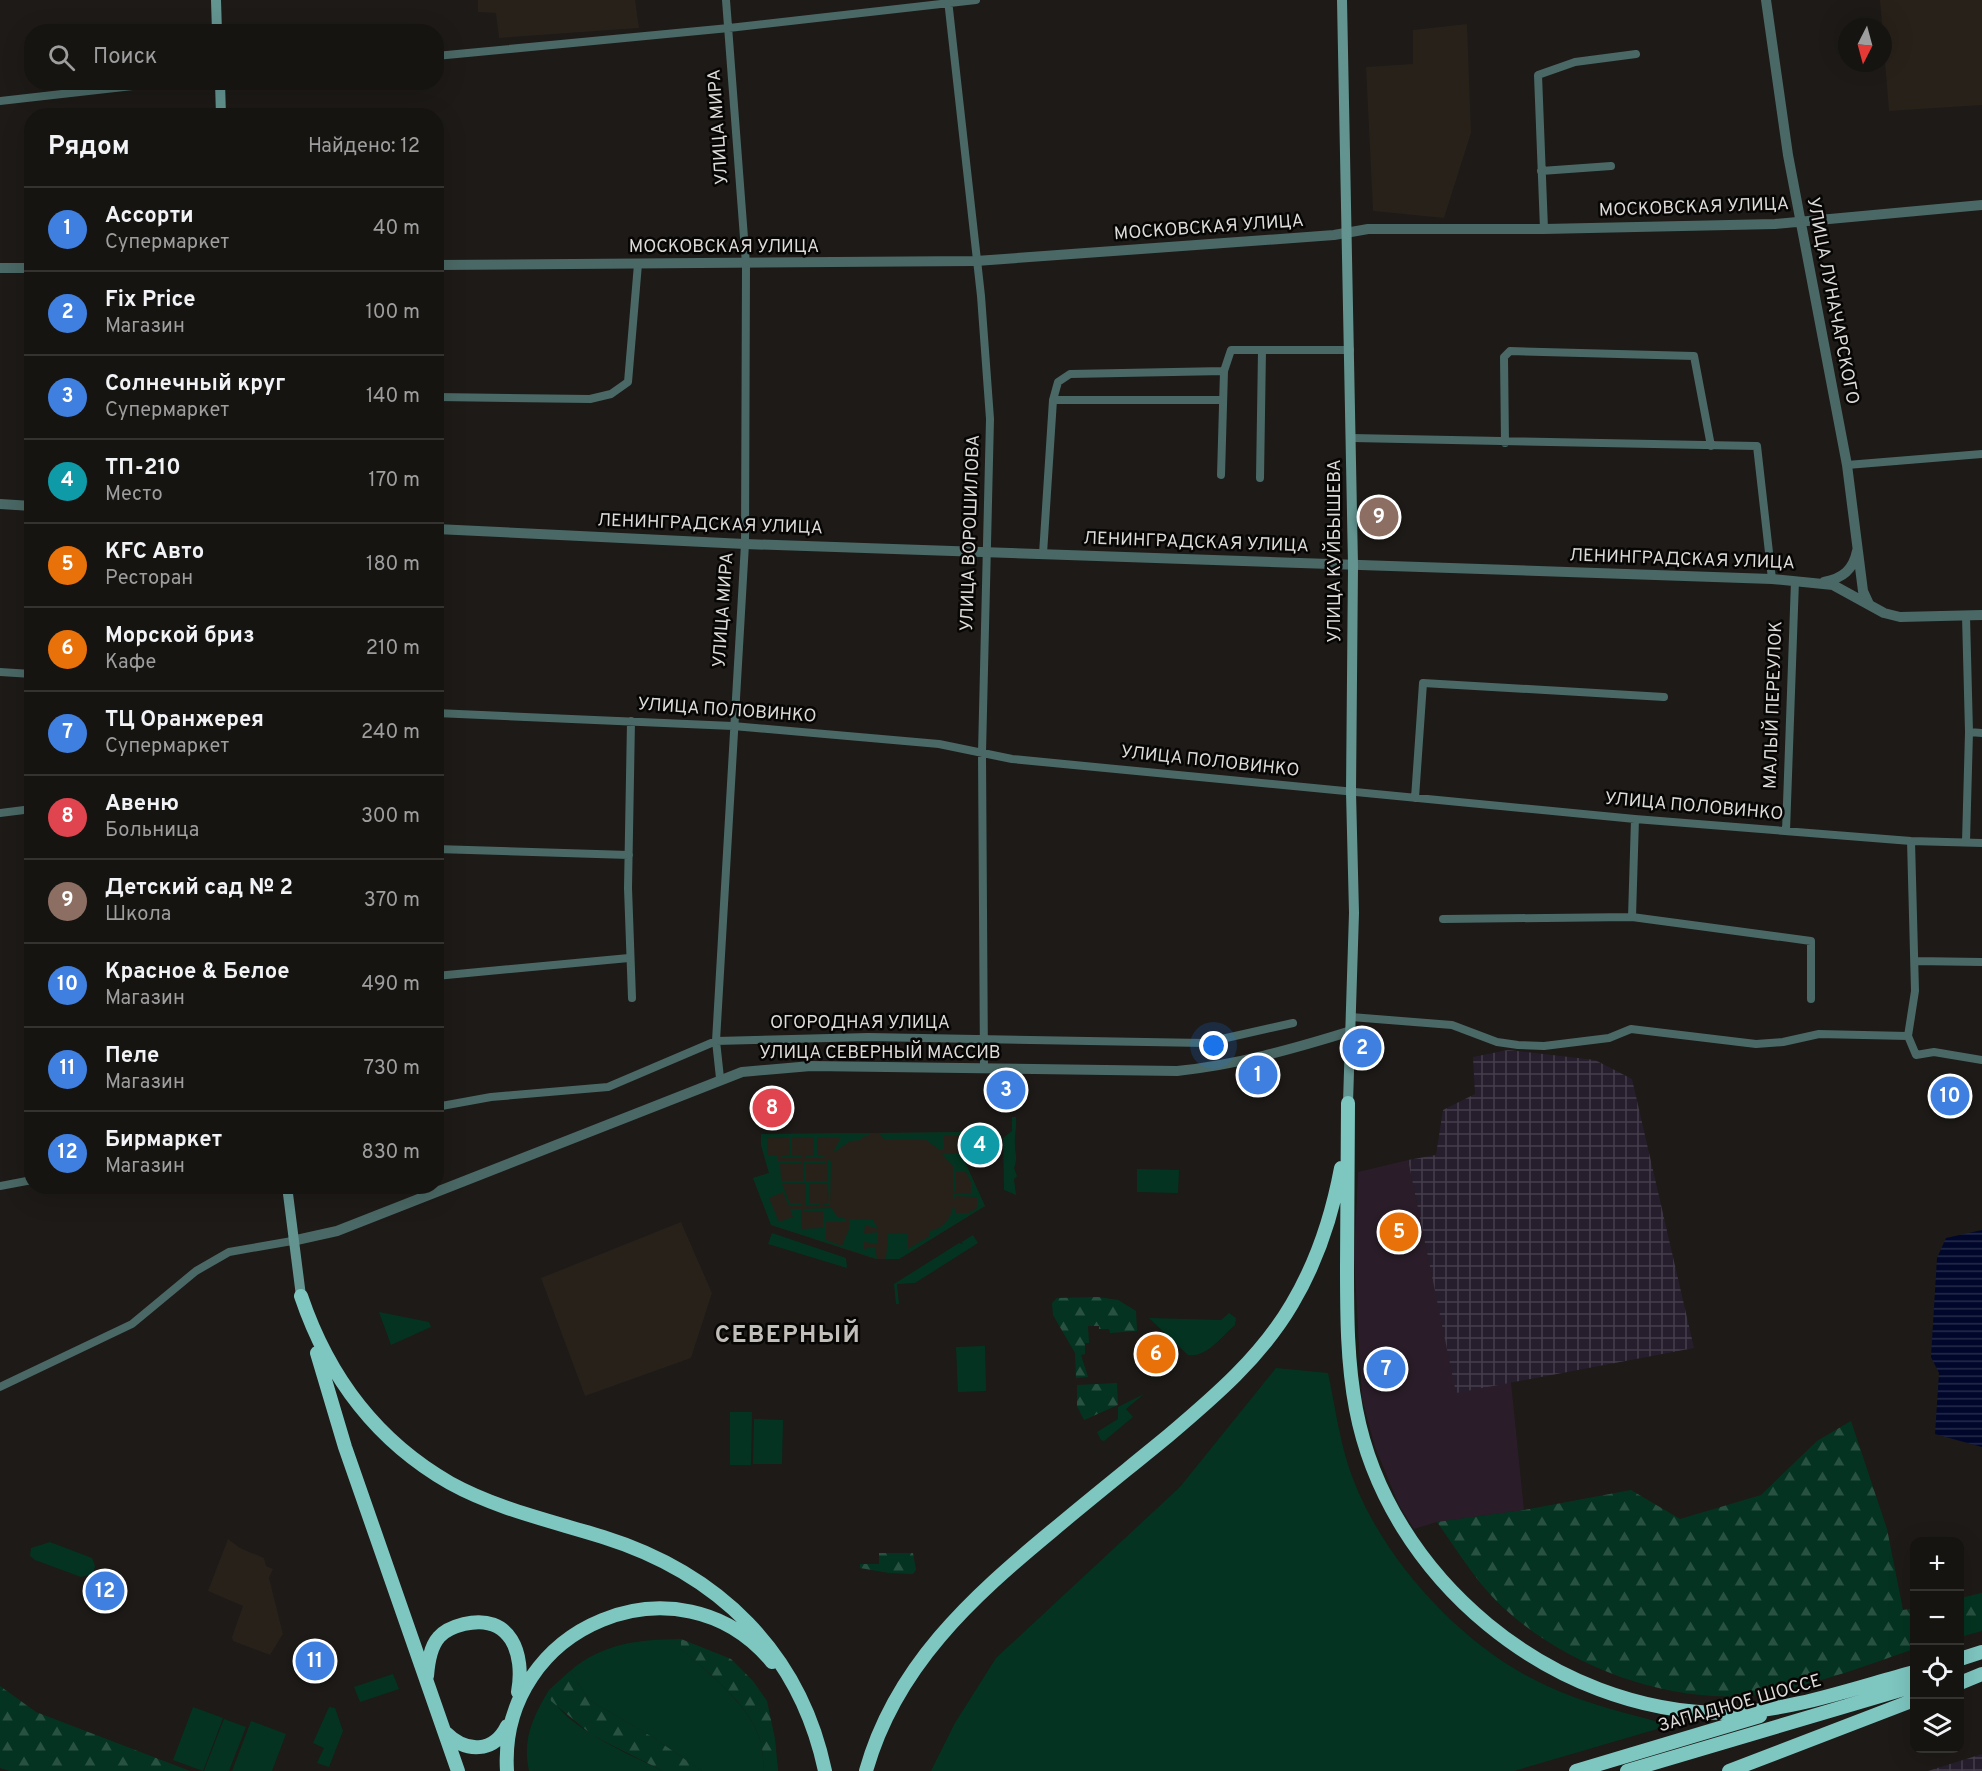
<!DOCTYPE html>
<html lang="ru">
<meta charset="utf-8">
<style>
:root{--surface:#161411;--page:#23211f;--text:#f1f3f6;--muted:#9e9e9f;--line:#353331;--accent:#7fbdfa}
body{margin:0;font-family:Overpass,sans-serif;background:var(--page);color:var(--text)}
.controls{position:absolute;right:18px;bottom:18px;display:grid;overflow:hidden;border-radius:12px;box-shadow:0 6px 24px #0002}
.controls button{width:54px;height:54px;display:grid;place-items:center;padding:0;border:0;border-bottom:2px solid var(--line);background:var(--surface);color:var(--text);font:30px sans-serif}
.compass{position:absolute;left:1838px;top:18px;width:54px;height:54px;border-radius:50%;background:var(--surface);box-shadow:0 6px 24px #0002;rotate:186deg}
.you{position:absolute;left:1214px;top:1046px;width:21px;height:21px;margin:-15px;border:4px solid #fff;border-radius:50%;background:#1a73e8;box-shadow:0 0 0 9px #1a73e833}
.badge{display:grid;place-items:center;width:39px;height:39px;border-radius:50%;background:var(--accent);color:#fff;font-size:20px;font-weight:700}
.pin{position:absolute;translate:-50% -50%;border:3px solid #fff;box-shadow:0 2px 6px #0006}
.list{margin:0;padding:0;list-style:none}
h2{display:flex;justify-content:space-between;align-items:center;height:78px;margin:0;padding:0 24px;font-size:26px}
h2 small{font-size:20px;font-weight:400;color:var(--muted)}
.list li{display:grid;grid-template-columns:39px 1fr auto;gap:18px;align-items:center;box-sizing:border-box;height:84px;padding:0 24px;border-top:2px solid var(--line)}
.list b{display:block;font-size:22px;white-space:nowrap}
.list p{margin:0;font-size:20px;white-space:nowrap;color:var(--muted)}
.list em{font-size:20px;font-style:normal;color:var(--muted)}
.icon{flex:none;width:33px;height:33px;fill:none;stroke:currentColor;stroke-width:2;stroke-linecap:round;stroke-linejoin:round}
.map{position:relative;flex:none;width:1982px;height:1771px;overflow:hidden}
.search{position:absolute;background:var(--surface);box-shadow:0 6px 24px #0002;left:24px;top:24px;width:420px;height:66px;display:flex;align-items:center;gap:15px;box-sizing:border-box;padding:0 21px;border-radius:24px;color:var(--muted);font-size:22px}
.panel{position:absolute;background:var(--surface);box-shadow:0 6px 24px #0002;left:24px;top:108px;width:420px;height:1086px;border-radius:24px}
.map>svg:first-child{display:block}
.commercial{fill:#2a1d29}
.industrial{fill:url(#industrial-grid)}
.built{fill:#28211a}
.green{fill:#043421}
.forest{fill:url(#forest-firs)}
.water{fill:url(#water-rules)}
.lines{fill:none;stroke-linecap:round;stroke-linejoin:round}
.minor{stroke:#4a6865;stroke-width:8}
.tertiary{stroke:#4a6865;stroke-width:10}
.secondary{stroke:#639490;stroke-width:10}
.trunk{stroke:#7ec6c0;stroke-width:14}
.labels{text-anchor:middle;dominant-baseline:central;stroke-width:5;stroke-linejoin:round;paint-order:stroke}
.street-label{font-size:18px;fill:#dddbd9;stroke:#070605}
.district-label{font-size:24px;font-weight:bold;letter-spacing:1.5px;fill:#c1bdb9;stroke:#070605}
</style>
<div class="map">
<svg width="1982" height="1771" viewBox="0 0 1982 1771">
<defs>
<pattern id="industrial-grid" width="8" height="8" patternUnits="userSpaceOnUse" patternTransform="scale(1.5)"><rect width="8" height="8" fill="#261e2d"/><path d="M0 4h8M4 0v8" fill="none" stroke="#453e4b"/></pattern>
<pattern id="forest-firs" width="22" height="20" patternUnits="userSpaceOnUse" patternTransform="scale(1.5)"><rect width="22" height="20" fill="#043421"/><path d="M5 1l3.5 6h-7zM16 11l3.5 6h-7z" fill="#285141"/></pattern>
<pattern id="water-rules" width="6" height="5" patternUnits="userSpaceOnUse" patternTransform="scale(1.5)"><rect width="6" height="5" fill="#00072b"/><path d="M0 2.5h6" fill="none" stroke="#252b49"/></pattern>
</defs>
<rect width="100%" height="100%" fill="#1d1a17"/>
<!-- commercial -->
<path class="commercial" d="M 1408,1160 L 1456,1392 L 1511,1382 L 1524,1510 L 1437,1522 L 1414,1529 L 1399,1505 L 1375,1447 L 1362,1399 L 1354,1258 L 1358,1172 Z"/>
<!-- industrial -->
<path class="industrial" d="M 1508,1050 L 1595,1060 L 1632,1079 L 1694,1348 L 1456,1393 L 1408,1160 L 1436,1155 L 1443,1110 L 1475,1094 L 1473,1057 Z
M 1982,1754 L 1982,1771 L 1928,1771 Z"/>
<!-- built -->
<path class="built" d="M 478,0 L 635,0 L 639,28 L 499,38 L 496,13 L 478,12 Z
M 1880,0 L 1982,0 L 1982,105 L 1889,111 Z
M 1467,24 L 1471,133 L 1444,218 L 1373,211 L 1366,67 L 1413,64 L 1413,30 Z
M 965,1132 L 965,1162 L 985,1206 L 899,1259 L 875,1259 L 771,1225 L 753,1178 L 769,1173 L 761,1145 L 761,1134 Z
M 681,1222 L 712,1293 L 691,1358 L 585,1396 L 541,1278 Z
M 228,1539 L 240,1548 L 264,1558 L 266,1566 L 273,1569 L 269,1578 L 283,1634 L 270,1655 L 233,1641 L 232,1637 L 243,1606 L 208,1591 Z"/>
<!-- green -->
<path class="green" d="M 1012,1117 L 1016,1117 C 1017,1126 1014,1138 1015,1145 C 1015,1155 1018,1157 1014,1168 L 1017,1176 L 1014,1179 L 1016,1195 L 1004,1190 L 1003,1138 L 1012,1131 Z
M 965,1132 L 965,1162 L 985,1206 L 899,1259 L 886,1259 L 888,1234 L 908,1234 L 908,1249 L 930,1236 L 930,1231 C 943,1229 953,1217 953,1204 L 956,1213 L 969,1213 L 977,1208 L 977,1197 L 956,1196 L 953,1201 L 953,1194 L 971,1194 L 971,1182 L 966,1172 L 956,1172 L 956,1191 L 953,1191 L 953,1166 L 942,1154 L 962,1153 L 961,1135 L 944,1136 L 944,1150 L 940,1150 L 926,1140 L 885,1140 L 879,1133 Z
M 871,1133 L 868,1136 L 862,1137 L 861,1140 L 850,1141 L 833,1153 L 841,1137 L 817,1137 L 817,1155 L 831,1158 L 805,1158 L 805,1156 L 814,1155 L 814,1137 L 792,1137 L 792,1155 L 802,1156 L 802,1158 L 781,1158 L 781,1156 L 790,1155 L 789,1137 L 767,1137 L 767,1156 L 778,1156 L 778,1161 L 801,1161 L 801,1163 L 780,1163 L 781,1181 L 804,1181 L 804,1161 L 825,1161 L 825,1163 L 806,1163 L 806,1181 L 828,1181 L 828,1160 L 831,1161 L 830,1205 L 822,1205 L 829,1203 L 828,1183 L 809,1183 L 809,1203 L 819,1203 L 819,1205 L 804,1206 L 806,1203 L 806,1183 L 782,1184 L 790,1203 L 801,1203 L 801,1206 L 789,1206 L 783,1192 L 769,1198 L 779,1222 L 793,1217 L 790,1209 L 801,1209 L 801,1229 L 823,1228 L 823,1211 L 804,1211 L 804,1209 L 831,1208 L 838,1217 L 846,1219 L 846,1222 L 826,1222 L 826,1240 L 842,1246 L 849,1229 L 849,1219 L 873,1220 L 878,1229 L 865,1225 L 864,1234 L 878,1232 L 878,1244 L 864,1242 L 864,1249 L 875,1247 L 877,1259 L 771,1225 L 753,1178 L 769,1173 L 761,1145 L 761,1134 Z
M 1137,1169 L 1179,1170 L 1178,1193 L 1137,1192 Z
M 772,1233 L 846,1258 L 847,1268 L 768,1244 Z
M 973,1235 L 978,1243 L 915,1283 L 897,1284 L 899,1304 L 896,1304 L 894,1284 L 959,1243 L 963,1244 L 962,1242 Z
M 379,1312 L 429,1322 L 431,1327 L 391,1345 Z
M 1229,1313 L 1236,1318 L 1235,1325 C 1222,1336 1207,1358 1188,1355 L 1149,1318 L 1221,1320 Z
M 985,1346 L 986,1391 L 958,1392 L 956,1347 Z
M 1276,1368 L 1328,1373 C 1334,1401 1338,1430 1346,1458 C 1372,1549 1459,1646 1545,1685 C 1585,1704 1629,1714 1671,1725 L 1514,1771 L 931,1771 L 955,1723 L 996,1658 L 1180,1487 Z
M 1144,1394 L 1126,1409 L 1133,1417 L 1104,1441 L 1101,1440 L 1097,1432 L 1118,1419 L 1118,1407 Z
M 730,1412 L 752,1412 L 751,1465 L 730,1465 Z
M 754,1419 L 783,1420 L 782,1464 L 753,1464 Z
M 50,1542 L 92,1558 L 95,1566 L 93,1574 L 81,1577 L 35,1560 L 30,1556 L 31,1548 Z
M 681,1639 L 681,1649 C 708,1672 753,1708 761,1743 C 763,1752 763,1762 764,1771 L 702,1771 L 654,1738 L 589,1700 L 570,1671 C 605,1642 638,1640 681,1639 Z
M 393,1674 L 399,1689 L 360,1702 L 354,1687 Z
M 549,1690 C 556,1724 633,1756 663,1771 L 529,1771 C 522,1739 533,1717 549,1690 Z
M 193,1707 L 223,1718 L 203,1771 L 173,1760 Z
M 329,1707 L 335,1708 L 343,1731 L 329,1767 L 317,1763 L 324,1748 L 313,1743 Z
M 224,1719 L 246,1727 L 229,1771 L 204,1771 Z
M 251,1721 L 286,1734 L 272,1771 L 232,1771 Z"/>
<!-- forest -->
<path class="forest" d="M 1098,1297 L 1118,1300 L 1136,1311 L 1137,1331 L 1110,1333 L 1109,1329 L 1099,1329 L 1099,1326 L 1088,1326 L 1089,1343 L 1085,1343 L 1085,1354 L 1081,1355 L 1088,1377 L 1076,1378 L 1075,1353 L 1053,1315 L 1052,1303 L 1057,1298 Z
M 1117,1383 L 1118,1405 L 1084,1420 L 1077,1406 L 1077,1385 Z
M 1851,1421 L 1887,1529 L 1903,1610 L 1914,1608 L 1914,1649 C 1864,1666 1813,1686 1761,1694 C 1666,1708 1543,1659 1482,1585 C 1466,1565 1452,1543 1437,1522 L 1524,1510 L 1631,1490 L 1680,1519 L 1761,1495 L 1817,1441 Z
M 879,1553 L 913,1553 L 916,1570 L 913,1574 L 889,1573 L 860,1568 L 860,1564 L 879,1564 Z
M 1982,1593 L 1982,1631 L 1960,1637 L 1960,1598 Z
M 681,1639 L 731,1659 L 753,1681 L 767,1701 L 775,1739 L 778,1771 L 764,1771 C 763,1762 763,1752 761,1743 C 753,1707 708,1672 681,1649 Z
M 570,1671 L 589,1700 L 654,1738 L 702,1771 L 663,1771 L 592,1735 L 551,1701 L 549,1690 Z
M 0,1686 L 36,1712 L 190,1771 L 10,1771 L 0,1768 Z"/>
<!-- water -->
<path class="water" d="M 1982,1230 L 1982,1447 L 1935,1434 L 1939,1373 L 1931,1357 L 1937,1258 L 1946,1238 Z"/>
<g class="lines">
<!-- minor -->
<path class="minor" d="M 948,0 L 981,296 L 990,419 L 982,753 L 984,1068
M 436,56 L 729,28 L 976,0
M 0,101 L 168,82
M 1541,171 L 1611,166
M 1544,229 L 1538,75 L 1575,62 L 1636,54
M 436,397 L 590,399 L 611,394 L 628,382 L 638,264
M 1053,400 L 1223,400
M 1352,438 L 1757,446 L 1772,579
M 1505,443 L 1504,357 L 1510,351 L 1694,356 L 1711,446
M 1847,465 L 1982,454
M 1221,475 L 1224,371
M 1260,478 L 1262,350
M 1043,554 L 1053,400 L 1058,382 L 1070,374 L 1224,371 L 1231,350 L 1350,350
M 1966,616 L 1969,732 L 1966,842
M 0,672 L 32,674
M 436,713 L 733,726 L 939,744 L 1012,759 L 1635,819 L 1911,841 L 1982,843
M 631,721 L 628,888 L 632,998
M 1969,732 L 1982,733
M 1415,798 L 1423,683 L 1664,697
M 0,813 L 32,809
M 1786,831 L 1795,581
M 436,849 L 629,855
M 1632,917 L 1635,819
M 1443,919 L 1632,917 L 1811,941 L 1811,999
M 1915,961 L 1982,962
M 436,976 L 629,958
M 1351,1017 L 1452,1025 L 1497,1042 L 1518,1045 L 1544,1046 L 1609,1038 L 1631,1029 L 1756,1044 L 1783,1042 L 1819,1034 L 1908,1036
M 1908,1036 L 1915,991 L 1911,841
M 1908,1036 L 1916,1055 L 1934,1052 L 1982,1060
M 720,1078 L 716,1041 L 745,544 L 746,264 L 726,0
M 436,1107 L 491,1097 L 608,1087 L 716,1041 L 868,1037 L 1204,1043 L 1293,1023
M 0,1186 L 32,1180
M 0,1387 L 132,1324 L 196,1271 L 229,1252 L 292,1241"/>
<!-- tertiary -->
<path class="tertiary" d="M 1766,0 L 1788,155 L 1847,465 L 1863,591 L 1869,604
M 436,265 L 976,261 L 1334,235 L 1368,229 L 1544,229 L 1775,224 L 1982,205
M 0,268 L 32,268
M 0,504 L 32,506
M 436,529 L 745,544 L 1772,579 L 1833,585 L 1884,613 L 1900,617 L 1982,615
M 1824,582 C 1843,578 1853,570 1857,551
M 292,1241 L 337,1231 L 742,1072 L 811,1066 L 1177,1071 C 1236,1065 1293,1049 1351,1031"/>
<!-- secondary -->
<path class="secondary" d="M 216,0 L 217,32
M 1342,0 L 1353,565 L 1351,792 L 1354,913 L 1348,1103
M 220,82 L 221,116
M 287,1186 L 301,1296"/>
<!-- trunk -->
<path class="trunk" d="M 1348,1103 C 1348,1157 1347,1212 1347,1266 C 1347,1314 1347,1362 1356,1409 C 1388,1578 1552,1713 1725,1713 C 1788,1712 1854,1688 1914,1672
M 301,1296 C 328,1376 375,1440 450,1483 C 497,1509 552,1521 603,1537 C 718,1573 800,1652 825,1771
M 317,1353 L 345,1447 L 458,1771
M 1960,1659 L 1982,1652
M 427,1676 C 428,1663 430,1647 439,1637 C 445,1630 456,1626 464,1624 C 511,1613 525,1654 518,1692
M 1960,1683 L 1982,1674
M 446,1733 C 466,1753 494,1753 507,1726
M 507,1771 C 498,1625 681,1551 772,1662
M 866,1771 C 895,1667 971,1598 1052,1531 C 1090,1499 1129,1468 1168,1436 C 1214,1397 1261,1357 1292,1304 C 1317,1262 1332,1216 1341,1168
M 1576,1771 L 1760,1716
M 1627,1771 L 1914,1686
M 1729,1771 L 1914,1700"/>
</g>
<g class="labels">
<!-- street labels -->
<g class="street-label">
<text transform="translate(719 127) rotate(-94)">УЛИЦА МИРА</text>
<text transform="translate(1694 208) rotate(-2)">МОСКОВСКАЯ УЛИЦА</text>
<text transform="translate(1209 228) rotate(-4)">МОСКОВСКАЯ УЛИЦА</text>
<text x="724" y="247">МОСКОВСКАЯ УЛИЦА</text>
<text transform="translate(1832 301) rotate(79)">УЛИЦА ЛУНАЧАРСКОГО</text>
<text transform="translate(710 525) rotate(2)">ЛЕНИНГРАДСКАЯ УЛИЦА</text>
<text transform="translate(971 533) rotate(-88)">УЛИЦА ВОРОШИЛОВА</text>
<text transform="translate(1196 543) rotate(2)">ЛЕНИНГРАДСКАЯ УЛИЦА</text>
<text transform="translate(1335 551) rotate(-90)">УЛИЦА КУЙБЫШЕВА</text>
<text transform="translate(1682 560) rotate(2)">ЛЕНИНГРАДСКАЯ УЛИЦА</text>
<text transform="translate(724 610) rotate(-86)">УЛИЦА МИРА</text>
<text transform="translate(1774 705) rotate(-88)">МАЛЫЙ ПЕРЕУЛОК</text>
<text transform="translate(727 711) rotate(4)">УЛИЦА ПОЛОВИНКО</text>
<text transform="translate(1210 762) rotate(6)">УЛИЦА ПОЛОВИНКО</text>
<text transform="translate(1694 807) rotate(5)">УЛИЦА ПОЛОВИНКО</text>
<text x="860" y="1023">ОГОРОДНАЯ УЛИЦА</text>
<text x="880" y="1053">УЛИЦА СЕВЕРНЫЙ МАССИВ</text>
<text transform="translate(1740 1704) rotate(-16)">ЗАПАДНОЕ ШОССЕ</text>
</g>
<!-- district labels -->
<g class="district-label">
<text x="788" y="1336">СЕВЕРНЫЙ</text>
</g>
</g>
</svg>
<div class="controls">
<button>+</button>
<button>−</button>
<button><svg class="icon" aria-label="locate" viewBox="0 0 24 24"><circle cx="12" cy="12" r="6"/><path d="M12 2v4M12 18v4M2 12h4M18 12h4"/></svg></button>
<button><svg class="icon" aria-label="layers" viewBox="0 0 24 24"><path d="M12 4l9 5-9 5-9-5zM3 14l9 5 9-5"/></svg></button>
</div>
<svg class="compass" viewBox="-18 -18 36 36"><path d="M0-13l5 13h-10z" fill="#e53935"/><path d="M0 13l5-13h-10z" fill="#9e9e9f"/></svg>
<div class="you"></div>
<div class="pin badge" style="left:1258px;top:1075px;background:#3f7fe0">1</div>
<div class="pin badge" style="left:1362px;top:1048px;background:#3f7fe0">2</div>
<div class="pin badge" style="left:1006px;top:1090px;background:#3f7fe0">3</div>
<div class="pin badge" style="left:980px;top:1145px;background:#0f9aa8">4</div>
<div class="pin badge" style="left:1399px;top:1232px;background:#e8710a">5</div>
<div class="pin badge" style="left:1156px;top:1354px;background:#e8710a">6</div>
<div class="pin badge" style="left:1386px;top:1369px;background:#3f7fe0">7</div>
<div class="pin badge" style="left:772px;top:1108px;background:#e0444e">8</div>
<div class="pin badge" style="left:1379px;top:517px;background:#8d6e63">9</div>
<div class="pin badge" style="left:1950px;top:1096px;background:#3f7fe0">10</div>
<div class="pin badge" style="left:315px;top:1661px;background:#3f7fe0">11</div>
<div class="pin badge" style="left:105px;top:1591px;background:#3f7fe0">12</div>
<div class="search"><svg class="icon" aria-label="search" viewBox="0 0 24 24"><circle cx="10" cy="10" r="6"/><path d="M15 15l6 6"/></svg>Поиск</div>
<section class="panel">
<h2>Рядом<small>Найдено: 12</small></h2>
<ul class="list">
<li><span class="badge" style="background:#3f7fe0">1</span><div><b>Ассорти</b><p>Супермаркет</p></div><em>40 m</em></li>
<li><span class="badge" style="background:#3f7fe0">2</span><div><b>Fix Price</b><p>Магазин</p></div><em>100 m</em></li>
<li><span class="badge" style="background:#3f7fe0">3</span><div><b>Солнечный круг</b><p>Супермаркет</p></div><em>140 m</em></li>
<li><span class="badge" style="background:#0f9aa8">4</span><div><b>ТП-210</b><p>Место</p></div><em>170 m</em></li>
<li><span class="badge" style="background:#e8710a">5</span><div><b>KFC Авто</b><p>Ресторан</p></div><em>180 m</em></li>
<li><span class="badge" style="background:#e8710a">6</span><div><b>Морской бриз</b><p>Кафе</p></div><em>210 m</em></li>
<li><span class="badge" style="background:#3f7fe0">7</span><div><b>ТЦ Оранжерея</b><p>Супермаркет</p></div><em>240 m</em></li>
<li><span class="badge" style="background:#e0444e">8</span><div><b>Авеню</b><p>Больница</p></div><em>300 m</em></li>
<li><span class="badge" style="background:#8d6e63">9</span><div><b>Детский сад № 2</b><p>Школа</p></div><em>370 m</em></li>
<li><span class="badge" style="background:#3f7fe0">10</span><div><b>Красное &amp; Белое</b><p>Магазин</p></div><em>490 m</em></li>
<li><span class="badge" style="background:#3f7fe0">11</span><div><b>Пеле</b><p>Магазин</p></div><em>730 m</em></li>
<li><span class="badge" style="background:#3f7fe0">12</span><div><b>Бирмаркет</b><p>Магазин</p></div><em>830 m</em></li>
</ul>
</section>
</div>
